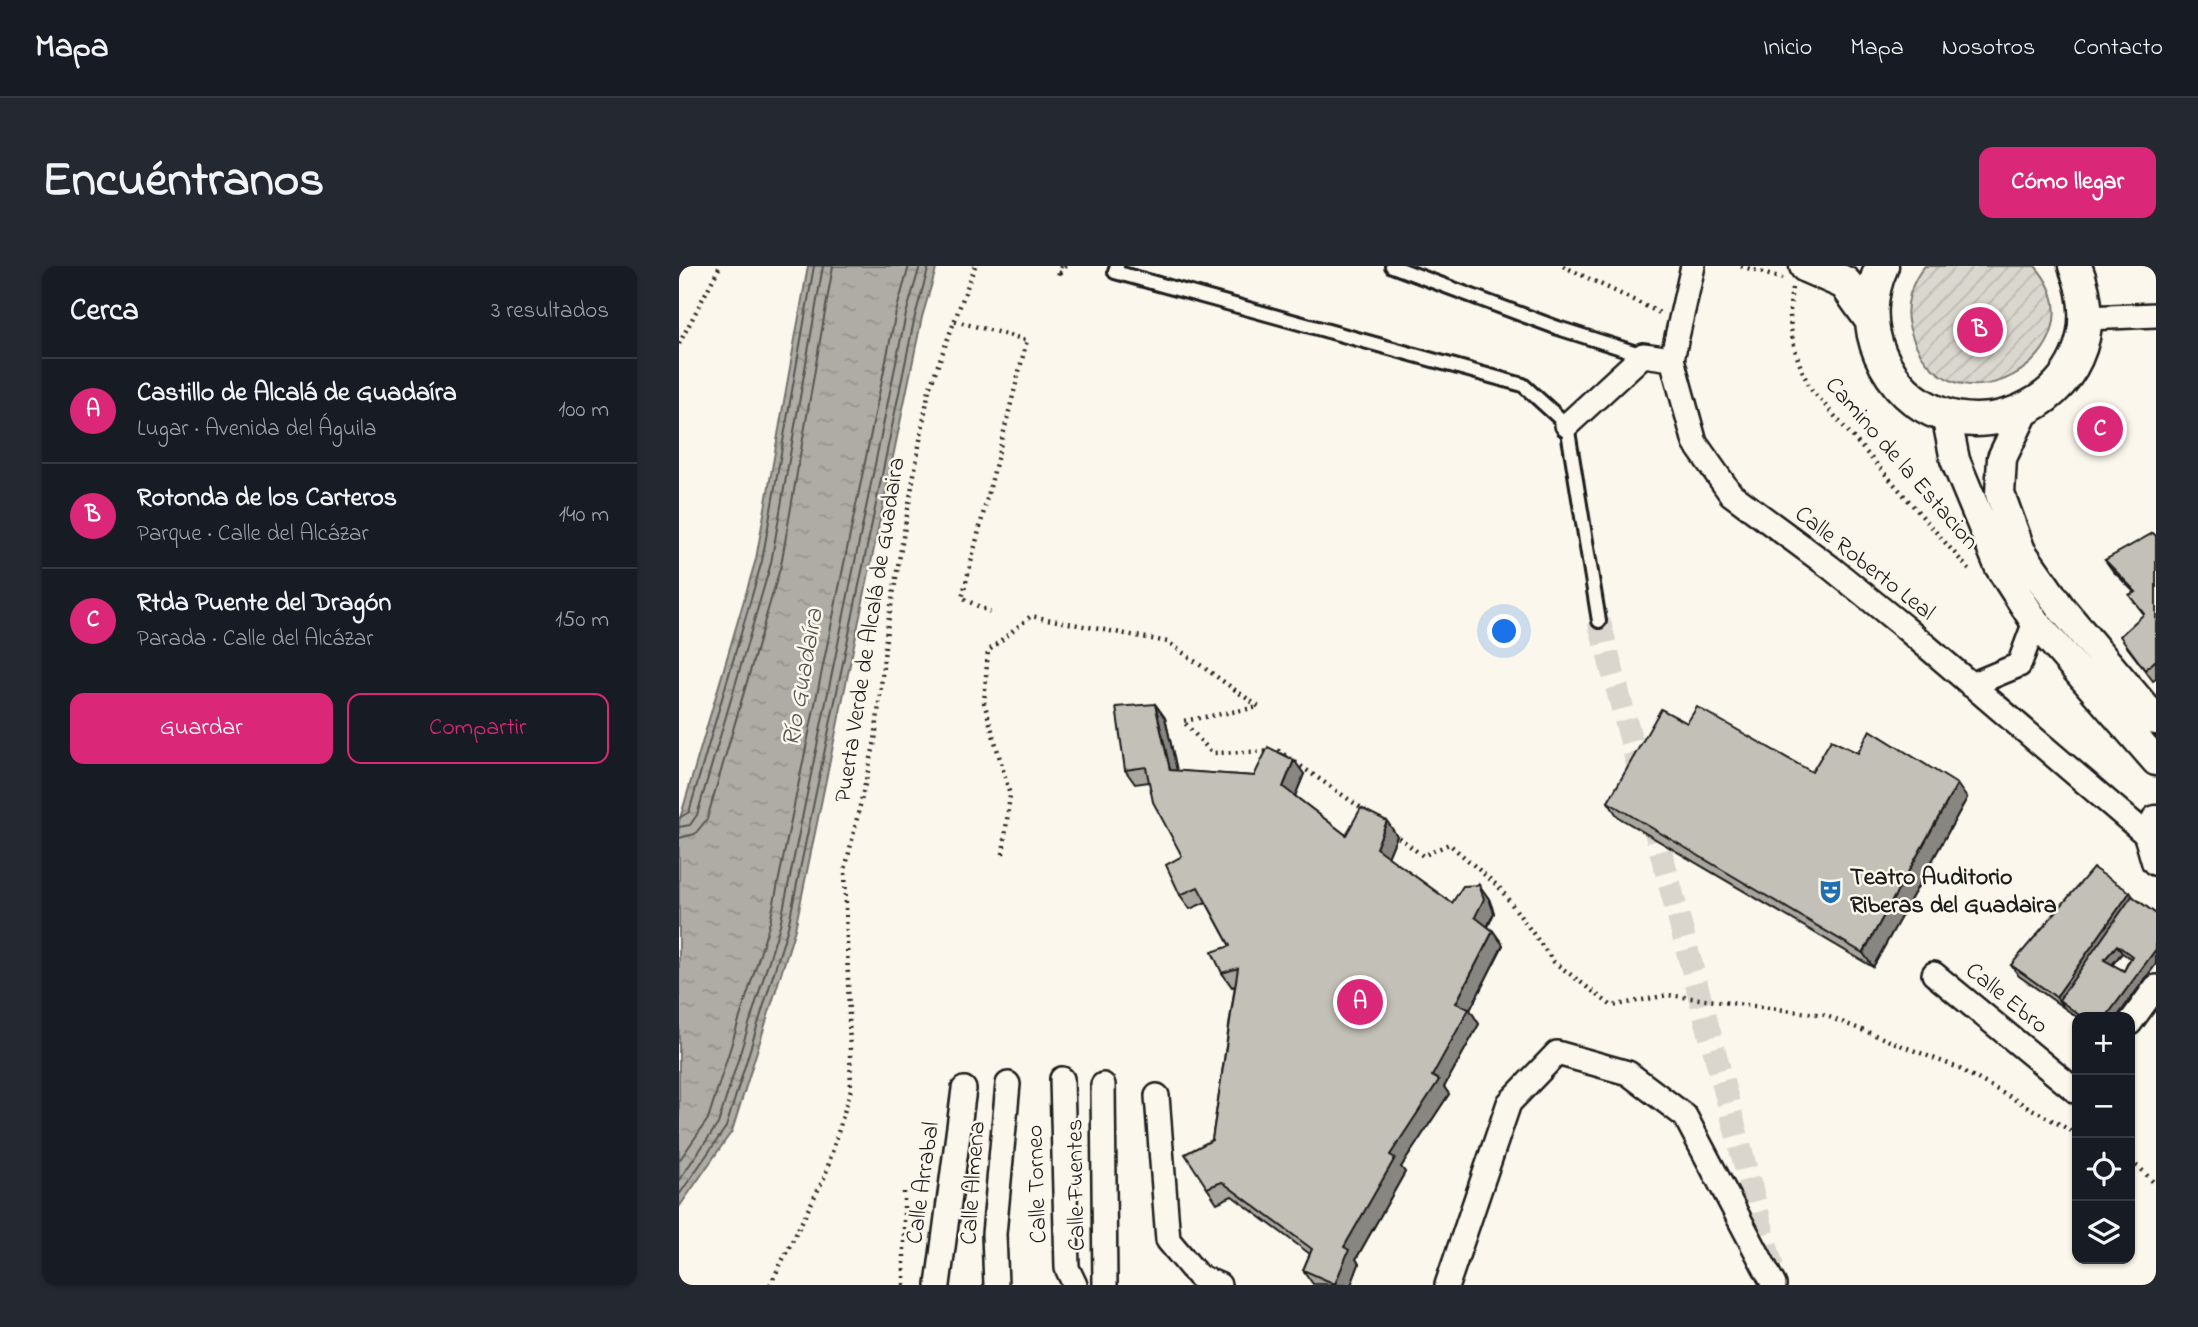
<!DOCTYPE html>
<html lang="es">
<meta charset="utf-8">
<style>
:root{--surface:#171b24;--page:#242831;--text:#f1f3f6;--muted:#9ea1a6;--line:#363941;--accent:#db2777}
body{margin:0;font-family:"Indie Flower",sans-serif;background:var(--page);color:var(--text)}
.controls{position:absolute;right:21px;bottom:21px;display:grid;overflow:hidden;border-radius:14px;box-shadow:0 2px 5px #0004}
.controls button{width:63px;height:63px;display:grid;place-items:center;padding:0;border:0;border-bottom:2px solid var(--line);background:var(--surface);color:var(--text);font:35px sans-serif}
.you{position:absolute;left:826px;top:366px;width:24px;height:24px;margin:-18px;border:5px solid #fff;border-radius:50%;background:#1a73e8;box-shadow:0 0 0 10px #1a73e833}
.badge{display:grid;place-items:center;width:46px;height:46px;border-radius:50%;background:var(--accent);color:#fff;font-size:23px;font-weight:700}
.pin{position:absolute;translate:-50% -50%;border:4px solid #fff;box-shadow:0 2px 7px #0006}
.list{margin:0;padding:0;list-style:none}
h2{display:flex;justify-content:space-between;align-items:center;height:91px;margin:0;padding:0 28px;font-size:30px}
h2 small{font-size:23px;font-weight:400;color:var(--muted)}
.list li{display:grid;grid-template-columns:46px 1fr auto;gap:21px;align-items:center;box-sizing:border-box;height:105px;padding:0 28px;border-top:2px solid var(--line)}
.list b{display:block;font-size:26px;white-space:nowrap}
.list p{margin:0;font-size:23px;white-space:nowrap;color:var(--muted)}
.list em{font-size:23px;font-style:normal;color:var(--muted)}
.actions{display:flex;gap:14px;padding:21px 28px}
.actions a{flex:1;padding:16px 0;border:2px solid var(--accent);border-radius:14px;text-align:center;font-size:24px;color:var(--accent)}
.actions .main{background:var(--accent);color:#fff}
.icon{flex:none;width:38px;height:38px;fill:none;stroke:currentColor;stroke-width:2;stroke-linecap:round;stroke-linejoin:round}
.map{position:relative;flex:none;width:1477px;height:1019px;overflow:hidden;border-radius:14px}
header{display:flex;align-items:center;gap:42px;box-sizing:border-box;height:98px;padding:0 35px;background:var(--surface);border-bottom:2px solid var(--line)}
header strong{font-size:33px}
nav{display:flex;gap:38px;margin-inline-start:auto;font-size:24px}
.intro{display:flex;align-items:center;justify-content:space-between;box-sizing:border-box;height:168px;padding:0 42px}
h1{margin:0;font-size:49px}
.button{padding:18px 32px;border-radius:14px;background:var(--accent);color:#fff;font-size:24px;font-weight:700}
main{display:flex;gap:42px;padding:0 42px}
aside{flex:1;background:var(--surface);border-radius:14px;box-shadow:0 2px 5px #0004}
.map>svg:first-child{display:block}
.garden{fill:url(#garden-furrows);stroke:#7b7a75;stroke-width:2}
.water{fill:url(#water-ripples);stroke:#74726e;stroke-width:2}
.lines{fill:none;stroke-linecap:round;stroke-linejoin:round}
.shore{stroke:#575653;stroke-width:2}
.minor-tunnel{stroke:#dad6cd;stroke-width:23;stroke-dasharray:23 11;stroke-linecap:butt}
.service-casing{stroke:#1c1c1c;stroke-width:18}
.minor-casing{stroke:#1c1c1c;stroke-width:28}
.tertiary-casing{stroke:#1c1c1c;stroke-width:33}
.secondary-casing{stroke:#1c1c1c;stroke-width:37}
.path{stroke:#1c1c1c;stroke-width:4.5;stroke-dasharray:2 5;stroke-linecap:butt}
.service{stroke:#fbf7ec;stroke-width:12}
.minor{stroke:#fbf7ec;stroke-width:23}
.tertiary{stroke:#fbf7ec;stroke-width:28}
.secondary{stroke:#fbf7ec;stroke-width:32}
.wall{fill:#a8a59e;stroke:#1c1c1c;stroke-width:2;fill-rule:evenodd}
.shaded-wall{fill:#888681;stroke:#1c1c1c;stroke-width:2}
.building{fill:#c3c0b8;stroke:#1c1c1c;stroke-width:2;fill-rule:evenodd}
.labels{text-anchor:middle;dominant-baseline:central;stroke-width:5;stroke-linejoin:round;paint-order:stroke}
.street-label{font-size:24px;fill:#1c1c1c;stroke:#fbf7ec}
.poi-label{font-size:24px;font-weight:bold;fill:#1c1c1c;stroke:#fbf7ec;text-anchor:start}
.water-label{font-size:26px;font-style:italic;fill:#575653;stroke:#fbf7ec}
</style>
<header>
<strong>Mapa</strong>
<nav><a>Inicio</a><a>Mapa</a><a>Nosotros</a><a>Contacto</a></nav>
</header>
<div class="intro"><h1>Encuéntranos</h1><a class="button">Cómo llegar</a></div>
<main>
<aside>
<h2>Cerca<small>3 resultados</small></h2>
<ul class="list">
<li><span class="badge">A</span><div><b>Castillo de Alcalá de Guadaíra</b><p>Lugar · Avenida del Águila</p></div><em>100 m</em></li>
<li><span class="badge">B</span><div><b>Rotonda de los Carteros</b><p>Parque · Calle del Alcázar</p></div><em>140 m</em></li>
<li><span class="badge">C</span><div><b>Rtda Puente del Dragón</b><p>Parada · Calle del Alcázar</p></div><em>150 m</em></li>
</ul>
<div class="actions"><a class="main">Guardar</a><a>Compartir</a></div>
</aside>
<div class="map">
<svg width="1477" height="1019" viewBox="0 0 1477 1019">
<defs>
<pattern id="garden-furrows" width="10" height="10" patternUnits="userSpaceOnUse" patternTransform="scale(1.75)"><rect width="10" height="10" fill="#dad7ce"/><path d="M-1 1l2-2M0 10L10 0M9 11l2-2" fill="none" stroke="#bab8b0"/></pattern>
<pattern id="water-ripples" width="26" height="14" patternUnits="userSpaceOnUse" patternTransform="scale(1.75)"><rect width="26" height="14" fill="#afaca5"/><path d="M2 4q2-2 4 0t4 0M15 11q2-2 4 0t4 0" fill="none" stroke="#96938d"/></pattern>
</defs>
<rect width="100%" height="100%" fill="#fbf7ec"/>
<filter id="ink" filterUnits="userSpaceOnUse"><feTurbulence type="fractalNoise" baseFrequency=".0143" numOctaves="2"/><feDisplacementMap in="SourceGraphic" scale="14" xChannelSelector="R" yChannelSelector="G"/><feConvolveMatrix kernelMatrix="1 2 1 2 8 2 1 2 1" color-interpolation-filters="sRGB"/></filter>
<g filter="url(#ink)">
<!-- garden -->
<path class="garden" d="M 1246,0 L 1356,0 C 1432,86 1264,185 1230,60 C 1225,41 1232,15 1246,0 Z"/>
<!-- water -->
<path class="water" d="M 129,0 L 258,0 L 243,51 L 116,663 L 53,865 L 0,941 L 0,556 L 77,293 Z"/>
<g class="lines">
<!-- shore -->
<path class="shore" d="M 0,552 L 10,546 L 83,295 L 135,0
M 0,561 L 11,559 L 18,549 L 92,297 L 144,0
M 0,572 L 16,568 L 28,553 L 102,299 L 154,0
M 0,895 L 29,853 L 91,656 L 217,46 L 230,0
M 0,914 L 39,858 L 101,659 L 227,48 L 241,0
M 0,929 L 47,861 L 109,661 L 236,50 L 250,0"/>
<!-- minor-tunnel -->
<path class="minor-tunnel" d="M 920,355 L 1096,1011"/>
<defs>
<path id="service" d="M 438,0 L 436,6 L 844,119 L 888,159 L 920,355
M 713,0 L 879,62 L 964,89"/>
<path id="minor" d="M 1014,0 L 993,93 L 1016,177 L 1052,228 L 1151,301 L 1225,361 L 1470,571
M 1408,52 L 1477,49
M 888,159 L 964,89 L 993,93
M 1292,419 L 1340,399 L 1356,356
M 1255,708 L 1398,826
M 1451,757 L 1477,721
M 383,813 L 388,1002 L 396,1019
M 424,819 L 426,1019
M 478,830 L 489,974 L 519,1010 L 540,1019
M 259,1019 L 285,823
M 317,1019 L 315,968 L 329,818
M 768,1019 L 830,837 L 878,787 L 949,807 L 1006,850 L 1095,1019"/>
<path id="tertiary" d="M 1346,144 L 1323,192 L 1321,228 L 1342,285 L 1382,342 L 1477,454
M 1267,149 L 1276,194 L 1320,300 L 1356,356 L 1477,495
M 1477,554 L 1470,571 L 1477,595"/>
<path id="secondary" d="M 1127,0 L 1166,17 L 1193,55
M 1203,0 C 1190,28 1189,60 1201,88 C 1256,216 1453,142 1396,0"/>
</defs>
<!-- service casing -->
<use href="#service" class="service-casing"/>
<!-- minor casing -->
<use href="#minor" class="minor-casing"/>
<!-- tertiary casing -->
<use href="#tertiary" class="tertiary-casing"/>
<!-- secondary casing -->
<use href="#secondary" class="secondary-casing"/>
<!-- path -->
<path class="path" d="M 382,0 L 379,10 L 387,0
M 884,0 L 981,47
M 1062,0 L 1103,13
M 1113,22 C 1107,59 1115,89 1131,122 L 1292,306
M 276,55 L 348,74 L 283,332 L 311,346
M 0,78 L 41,0
M 714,567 L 744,590 L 770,578 L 820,621 L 875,696 L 933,740 L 989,729 L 1145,749 L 1277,801 L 1398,868
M 324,588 L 331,529 L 305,436 L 309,385 L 352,350 L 489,376 L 580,441 L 504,455 L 533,487 L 600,485 L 688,546
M 1451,896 L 1461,902 L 1477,919
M 91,1019 L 146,910 L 172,823 L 166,604 L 196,475 L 208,363 L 250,123 L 296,0
M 225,1019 L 225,926"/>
<!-- service -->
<use href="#service" class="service"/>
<!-- minor -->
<use href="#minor" class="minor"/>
<!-- tertiary -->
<use href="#tertiary" class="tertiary"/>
<!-- secondary -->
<use href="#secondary" class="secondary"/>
</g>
<!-- wall -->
<path class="wall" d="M 1477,270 L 1477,413 L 1474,415 L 1448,381 L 1465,348 L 1450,329 L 1455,326 L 1434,305 L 1426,294 Z
M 476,438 L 486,452 L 498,505 L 575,510 L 625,508 L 616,530 L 667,569 L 718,570 L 709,591 L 773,637 L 800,619 L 810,633 L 815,647 L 809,661 L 814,665 L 824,679 L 791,744 L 800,758 L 765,821 L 770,828 L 722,901 L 726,906 L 677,993 L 680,998 L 672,1019 L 634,1018 L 624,1004 L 631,988 L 553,930 L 538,937 L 528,922 L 533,874 L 556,720 L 553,721 L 543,707 L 551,680 L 527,636 L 511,643 L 501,629 L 503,590 L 470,516 L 456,518 L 446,504 Z
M 1008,457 L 1133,506 L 1179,487 L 1288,532 L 1194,701 L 939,551 L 929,536 Z
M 1453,630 L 1477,648 L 1477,698 L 1438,751 L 1398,751 L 1340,710 L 1332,699 ZM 1443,687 L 1451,692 L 1445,705 L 1433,699 Z"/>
<!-- shaded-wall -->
<path class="shaded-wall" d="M 476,438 L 486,452 L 501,518 L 491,504 Z
M 615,494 L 625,508 L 614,535 L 604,521 Z
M 1278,518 L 1288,532 L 1194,701 L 1184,687 Z
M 708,555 L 718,570 L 707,596 L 697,582 Z
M 800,619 L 810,633 L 815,647 L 806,665 L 796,651 Z
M 1451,626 L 1459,638 L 1380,734 L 1385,742 L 1377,731 Z
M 814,665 L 824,679 L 791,744 L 800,758 L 765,821 L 770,828 L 722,901 L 726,906 L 677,993 L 680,998 L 672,1019 L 657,1019 L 665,981 L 711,889 L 753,810 L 777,737 Z
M 1438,679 L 1443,687 L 1430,702 L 1425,694 Z
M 1477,683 L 1477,698 L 1438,751 L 1427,751 Z"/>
<!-- building -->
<path class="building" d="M 1474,267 L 1477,270 L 1477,394 L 1466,404 L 1441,370 L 1465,348 L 1450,329 L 1457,326 L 1426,294 Z
M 476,438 L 491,504 L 575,510 L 589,481 L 615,494 L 604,521 L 667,569 L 682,542 L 708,555 L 697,582 L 773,637 L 784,620 L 800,619 L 805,633 L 796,651 L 814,665 L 777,737 L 790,743 L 753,810 L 760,814 L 711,889 L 716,892 L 665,981 L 670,984 L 656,1018 L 624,1004 L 633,983 L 543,916 L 528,922 L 506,888 L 533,874 L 559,702 L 543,707 L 533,686 L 551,680 L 519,621 L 501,629 L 487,599 L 503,590 L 474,536 L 467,501 L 446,504 L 437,441 Z
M 1018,441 L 1133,506 L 1152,474 L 1179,487 L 1191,464 L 1278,518 L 1184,687 L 929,536 L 982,443 L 1008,457 Z
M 1414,602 L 1451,626 L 1377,731 L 1332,699 Z
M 1453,630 L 1477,648 L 1477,683 L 1427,751 L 1403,751 L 1380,734 ZM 1438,679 L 1453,690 L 1445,705 L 1425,694 Z"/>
</g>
<!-- icons -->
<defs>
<symbol id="theatre-bare" viewBox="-9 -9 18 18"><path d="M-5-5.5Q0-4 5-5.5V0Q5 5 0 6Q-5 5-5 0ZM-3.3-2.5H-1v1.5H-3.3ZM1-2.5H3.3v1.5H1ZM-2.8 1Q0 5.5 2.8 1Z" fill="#1f6fb2" stroke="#fbf7ec" stroke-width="2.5" paint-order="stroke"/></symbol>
</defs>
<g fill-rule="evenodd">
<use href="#theatre-bare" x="1134" y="608" width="35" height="35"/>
</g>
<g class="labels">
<!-- street labels -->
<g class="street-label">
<text transform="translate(1222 198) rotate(49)">Camino de la Estacion</text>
<text transform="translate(1185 298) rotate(38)">Calle Roberto Leal</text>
<text transform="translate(192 364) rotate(-81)">Puerta Verde de Alcalá de Guadaira</text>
<text transform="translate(1327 733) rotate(39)">Calle Ebro</text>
<text transform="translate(245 917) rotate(-82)">Calle Arrabal</text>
<text transform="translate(295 917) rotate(-86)">Calle Almena</text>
<text transform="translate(359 918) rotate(-92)">Calle Torneo</text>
<text transform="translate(398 919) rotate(-91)">Calle Fuentes</text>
</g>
<!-- poi labels -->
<g class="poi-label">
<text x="1171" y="612">Teatro Auditorio<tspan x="1171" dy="28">Riberas del Guadaira</tspan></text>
</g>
<!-- water labels -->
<g class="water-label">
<text transform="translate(125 412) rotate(-80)">Río Guadaíra</text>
</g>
</g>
</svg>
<div class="controls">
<button>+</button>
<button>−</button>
<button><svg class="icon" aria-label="locate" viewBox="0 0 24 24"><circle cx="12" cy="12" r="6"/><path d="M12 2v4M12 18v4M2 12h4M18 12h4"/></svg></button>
<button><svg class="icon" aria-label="layers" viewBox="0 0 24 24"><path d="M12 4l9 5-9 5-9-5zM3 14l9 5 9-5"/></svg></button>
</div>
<div class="you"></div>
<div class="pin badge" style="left:681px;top:736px">A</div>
<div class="pin badge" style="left:1301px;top:64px">B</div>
<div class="pin badge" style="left:1421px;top:163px">C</div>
</div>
</main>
